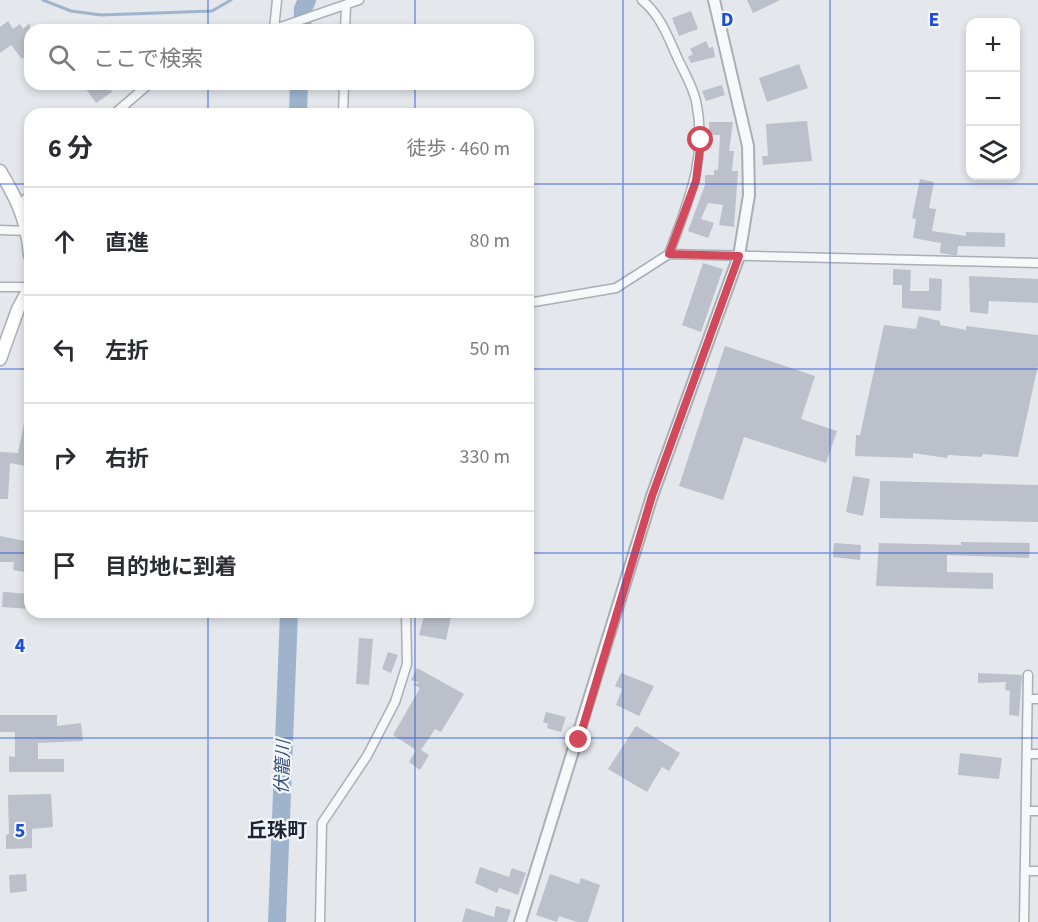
<!DOCTYPE html>
<html lang="ja">
<meta charset="utf-8">
<style>
:root{--surface:#fff;--page:#f7f7f7;--text:#2b2b33;--muted:#7c7c81;--line:#e1e1e2}
body{margin:0;font-family:"Source Sans 3","Noto Sans JP",sans-serif;background:var(--page);color:var(--text)}
.controls{position:absolute;right:18px;top:18px;display:grid;overflow:hidden;border-radius:12px;box-shadow:0 3px 9px #0003}
.controls button{width:54px;height:54px;display:grid;place-items:center;padding:0;border:0;border-bottom:2px solid var(--line);background:var(--surface);color:var(--text);font:30px sans-serif}
.stop{position:absolute;width:18px;height:18px;margin:-14px;border:4px solid #d1495b;border-radius:50%;background:#fff}
.stop.end{background:#d1495b;border-color:#fff;box-shadow:0 2px 6px #0008}
.list{margin:0;padding:0;list-style:none}
h2{display:flex;justify-content:space-between;align-items:center;height:78px;margin:0;padding:0 24px;font-size:26px}
h2 small{font-size:20px;font-weight:400;color:var(--muted)}
.list li{display:grid;grid-template-columns:39px 1fr auto;gap:18px;align-items:center;box-sizing:border-box;height:108px;padding:0 24px;border-top:2px solid var(--line)}
.list b{display:block;font-size:22px;white-space:nowrap}
.list em{font-size:20px;font-style:normal;color:var(--muted)}
.icon{flex:none;width:33px;height:33px;fill:none;stroke:currentColor;stroke-width:2;stroke-linecap:round;stroke-linejoin:round}
.map{position:relative;flex:none;width:1038px;height:922px;overflow:hidden}
.search{position:absolute;background:var(--surface);box-shadow:0 3px 9px #0003;left:24px;top:24px;width:510px;height:66px;display:flex;align-items:center;gap:15px;box-sizing:border-box;padding:0 21px;border-radius:18px;color:var(--muted);font-size:22px}
.panel{position:absolute;background:var(--surface);box-shadow:0 3px 9px #0003;left:24px;top:108px;width:510px;height:510px;border-radius:18px}
.map>svg:first-child{display:block}
.lines{fill:none;stroke-linecap:round;stroke-linejoin:round}
.stream{stroke:#9fb4cc;stroke-width:3}
.river{stroke:#9fb4cc;stroke-width:18}
.building{fill:#bbc0ca}
.minor-casing{stroke:#a9aeb7;stroke-width:11}
.tertiary-casing{stroke:#a9aeb7;stroke-width:14}
.secondary-casing{stroke:#a9aeb7;stroke-width:15}
.minor{stroke:#f7f8fa;stroke-width:8}
.tertiary{stroke:#f7f8fa;stroke-width:10}
.secondary{stroke:#fff;stroke-width:12}
.route{stroke:#d1495b;stroke-width:8}
.grid{fill:none;stroke:#1d4ed8;stroke-width:1.5;stroke-opacity:0.55}
.labels{text-anchor:middle;dominant-baseline:central;stroke-width:4.5;stroke-linejoin:round;paint-order:stroke}
.water-label{font-size:18px;font-style:italic;fill:#34527a;stroke:#f4f6f9}
.quarter-label{font-size:20px;font-weight:bold;fill:#1d2536;stroke:#f4f6f9}
.grid-label{font-size:20px;text-anchor:middle;font-weight:bold;fill:#1d4ed8;stroke:#f4f6f9;stroke-width:4.5;stroke-linejoin:round;paint-order:stroke}
</style>
<div class="map">
<svg width="1038" height="922" viewBox="0 0 1038 922">
<rect width="100%" height="100%" fill="#e4e7ec"/>
<g class="lines">
<!-- stream -->
<path class="stream" d="M 43,0 L 71,11 L 101,15 L 212,11 L 231,0"/>
<!-- river -->
<path class="river" d="M 302,30 L 303,9 L 307,0
M 298,114 L 299,84
M 277,922 L 289,612"/>
</g>
<!-- building -->
<path class="building" d="M 747,0 L 780,0 L 753,13 Z
M 691,11 L 698,29 L 679,36 L 672,18 Z
M 8,21 L 13,29 L 20,24 L 23,29 L 30,23 L 30,53 L 22,59 L 11,45 L 0,53 L 0,27 Z
M 706,41 L 709,48 L 713,47 L 715,57 L 691,63 L 688,57 L 693,54 L 690,49 Z
M 799,64 L 808,88 L 767,102 L 759,78 Z
M 92,84 L 106,84 L 112,92 L 96,103 L 86,89 Z
M 722,85 L 725,95 L 706,101 L 702,91 Z
M 807,121 L 812,161 L 763,165 L 762,156 L 768,156 L 766,124 Z
M 709,122 L 733,122 L 729,151 L 734,151 L 732,171 L 738,171 L 734,227 L 719,225 L 723,205 L 708,203 L 701,219 L 714,223 L 708,238 L 688,231 L 705,185 L 705,175 L 714,175 L 714,170 L 718,170 L 720,135 L 709,135 Z
M 920,179 L 934,182 L 929,208 L 936,209 L 932,231 L 966,236 L 966,232 L 1005,233 L 1005,247 L 958,246 L 957,255 L 953,255 L 940,253 L 941,243 L 913,238 L 916,219 L 912,218 Z
M 703,263 L 723,269 L 701,332 L 682,325 Z
M 893,269 L 911,270 L 910,291 L 929,291 L 929,278 L 942,279 L 941,311 L 902,308 L 902,285 L 893,285 Z
M 969,276 L 1038,279 L 1038,303 L 989,301 L 988,314 L 970,312 Z
M 919,316 L 940,321 L 940,325 L 966,330 L 966,326 L 1038,335 L 1038,365 L 1018,457 L 983,454 L 982,457 L 948,455 L 947,458 L 913,453 L 913,458 L 855,456 L 856,435 L 860,435 L 884,325 L 916,329 Z
M 725,346 L 815,376 L 801,419 L 837,431 L 826,463 L 744,437 L 723,500 L 679,486 Z
M 26,413 L 30,413 L 30,467 L 10,463 L 8,499 L 0,499 L 0,452 L 18,453 Z
M 853,476 L 870,479 L 863,516 L 846,512 Z
M 880,481 L 1038,485 L 1038,522 L 880,518 Z
M 0,536 L 30,542 L 30,573 L 13,570 L 14,562 L 0,562 Z
M 961,542 L 1030,543 L 1029,558 L 947,555 L 947,572 L 993,573 L 993,589 L 876,586 L 879,543 L 961,545 Z
M 834,543 L 861,545 L 860,560 L 833,557 Z
M 3,592 L 30,594 L 30,609 L 2,607 Z
M 425,612 L 452,612 L 446,640 L 419,635 Z
M 359,638 L 373,639 L 369,685 L 356,684 Z
M 388,652 L 398,655 L 391,673 L 382,669 Z
M 417,668 L 464,694 L 441,732 L 435,729 L 421,750 L 429,755 L 420,770 L 409,762 L 416,750 L 393,735 L 420,688 L 413,684 L 420,683 L 411,680 Z
M 621,673 L 654,686 L 639,716 L 616,705 L 622,689 L 615,686 Z
M 978,673 L 1022,675 L 1019,716 L 1009,715 L 1010,691 L 1005,690 L 1006,682 L 978,683 Z
M 546,712 L 566,717 L 561,732 L 547,728 L 548,724 L 543,722 Z
M 0,715 L 57,715 L 57,726 L 81,723 L 83,741 L 38,743 L 38,759 L 64,759 L 64,772 L 9,772 L 9,756 L 15,757 L 15,732 L 0,732 Z
M 636,726 L 680,753 L 669,771 L 662,767 L 647,792 L 608,769 Z
M 960,753 L 1002,758 L 999,779 L 958,775 Z
M 51,794 L 53,827 L 32,829 L 32,848 L 6,849 L 6,835 L 9,834 L 8,795 Z
M 480,867 L 509,877 L 512,868 L 526,873 L 518,895 L 499,888 L 497,893 L 475,883 Z
M 26,874 L 27,891 L 10,893 L 9,875 Z
M 550,874 L 579,884 L 581,878 L 600,885 L 588,922 L 577,922 L 559,916 L 557,922 L 536,915 Z
M 496,906 L 511,910 L 507,922 L 462,922 L 466,908 L 494,917 Z"/>
<g class="lines">
<defs>
<path id="minor" d="M 642,0 C 661,16 668,37 678,59 C 684,72 693,87 696,101 C 708,159 688,201 669,254 L 1038,263
M 274,29 L 277,0
M 272,30 L 359,0
M 345,30 L 346,5
M 114,114 L 149,84
M 343,114 L 344,84
M 20,204 L 30,195
M 0,230 L 28,231
M 0,287 L 30,287
M 528,303 L 616,288 L 669,254
M 1029,699 L 1038,699
M 1028,754 L 1038,754
M 1027,811 L 1038,811
M 1025,871 L 1038,871
M 320,922 L 322,823 L 367,756 L 395,702 L 407,664 L 406,612
M 1024,922 L 1028,675"/>
<path id="tertiary" d="M 520,922 L 652,496 L 739,256 L 749,195 L 748,146 L 714,0"/>
<path id="secondary" d="M 0,171 C 18,201 27,220 30,255
M 0,359 L 18,309 L 30,287"/>
</defs>
<!-- minor casing -->
<use href="#minor" class="minor-casing"/>
<!-- tertiary casing -->
<use href="#tertiary" class="tertiary-casing"/>
<!-- secondary casing -->
<use href="#secondary" class="secondary-casing"/>
<!-- minor -->
<use href="#minor" class="minor"/>
<!-- tertiary -->
<use href="#tertiary" class="tertiary"/>
<!-- secondary -->
<use href="#secondary" class="secondary"/>
</g>
<g class="lines">
<!-- route -->
<path class="route" d="M 579,740 L 652,496 L 739,256 L 669,254 L 696,181 L 701,140"/>
</g>
<!-- grid -->
<path class="grid" d="M 208,0 L 208,30M 415,0 L 415,30M 623,0 L 623,922M 830,0 L 830,922M 208,84 L 208,114M 415,84 L 415,114M 0,184 L 30,184M 528,184 L 1038,184M 0,369 L 30,369M 528,369 L 1038,369M 0,553 L 30,553M 528,553 L 1038,553M 208,612 L 208,922M 415,612 L 415,922M 0,738 L 1038,738"/>
<g class="labels">
<!-- water labels -->
<g class="water-label">
<text transform="translate(283 767) rotate(-88)">伏籠川</text>
</g>
<!-- quarter labels -->
<g class="quarter-label">
<text x="277" y="831">丘珠町</text>
</g>
</g>
<g class="grid-label">
<text x="727" y="26">D</text>
<text x="934" y="26">E</text>
<text x="20" y="652">4</text>
<text x="20" y="837">5</text>
</g>
</svg>
<div class="controls">
<button>+</button>
<button>−</button>
<button><svg class="icon" aria-label="layers" viewBox="0 0 24 24"><path d="M12 4l9 5-9 5-9-5zM3 14l9 5 9-5"/></svg></button>
</div>
<div class="stop" style="left:701px;top:140px"></div>
<div class="stop end" style="left:579px;top:740px"></div>
<div class="search"><svg class="icon" aria-label="search" viewBox="0 0 24 24"><circle cx="10" cy="10" r="6"/><path d="M15 15l6 6"/></svg>ここで検索</div>
<section class="panel">
<h2>6 分<small>徒歩 · 460 m</small></h2>
<ul class="list">
<li><svg class="icon" aria-label="ahead" viewBox="0 0 24 24"><path d="M12 20V5M6 11l6-6 6 6"/></svg><div><b>直進</b></div><em>80 m</em></li>
<li><svg class="icon" aria-label="left" viewBox="0 0 24 24"><path d="M17 20v-9H6M10 6l-5 5 5 5"/></svg><div><b>左折</b></div><em>50 m</em></li>
<li><svg class="icon" aria-label="right" viewBox="0 0 24 24"><path d="M7 20v-9h11M14 6l5 5-5 5"/></svg><div><b>右折</b></div><em>330 m</em></li>
<li><svg class="icon" aria-label="arrive" viewBox="0 0 24 24"><path d="M6 21V4h12l-3 4 3 4H6"/></svg><div><b>目的地に到着</b></div></li>
</ul>
</section>
</div>
